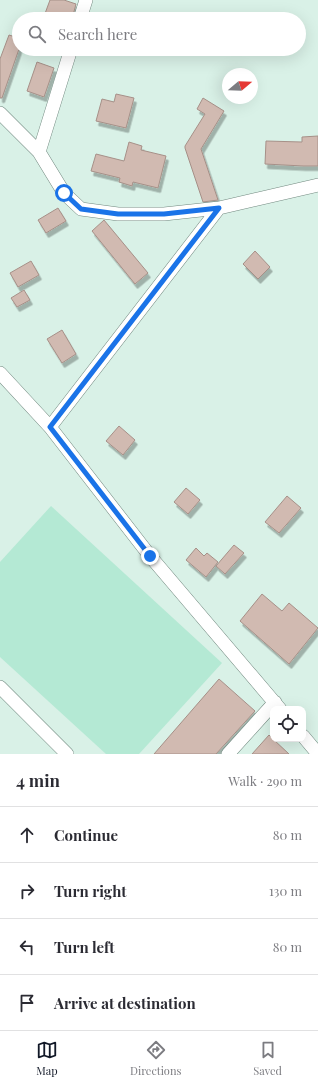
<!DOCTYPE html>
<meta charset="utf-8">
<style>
:root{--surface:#fff;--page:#f7f7f7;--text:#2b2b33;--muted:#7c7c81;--line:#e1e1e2;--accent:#111827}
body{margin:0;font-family:"Playfair Display",serif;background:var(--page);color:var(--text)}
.controls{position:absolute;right:12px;bottom:12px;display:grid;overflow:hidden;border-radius:8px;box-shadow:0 4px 16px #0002}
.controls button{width:36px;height:36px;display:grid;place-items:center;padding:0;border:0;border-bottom:1px solid var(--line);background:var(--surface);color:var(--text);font:20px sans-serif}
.compass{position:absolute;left:222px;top:68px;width:36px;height:36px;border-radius:50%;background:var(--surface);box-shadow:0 4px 16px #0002;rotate:71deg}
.stop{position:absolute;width:12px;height:12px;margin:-9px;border:3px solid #1a73e8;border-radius:50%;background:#fff}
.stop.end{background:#1a73e8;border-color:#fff;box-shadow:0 1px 4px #0008}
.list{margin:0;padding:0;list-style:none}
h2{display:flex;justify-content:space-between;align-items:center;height:52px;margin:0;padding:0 16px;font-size:17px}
h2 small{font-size:13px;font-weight:400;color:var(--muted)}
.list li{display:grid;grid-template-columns:26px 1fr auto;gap:12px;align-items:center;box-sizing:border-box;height:56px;padding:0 16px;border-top:1px solid var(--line)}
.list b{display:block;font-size:15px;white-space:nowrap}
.list em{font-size:13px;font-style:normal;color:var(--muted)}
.icon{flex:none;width:22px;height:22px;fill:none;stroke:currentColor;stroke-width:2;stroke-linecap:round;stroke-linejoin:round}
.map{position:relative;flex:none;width:318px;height:754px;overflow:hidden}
.search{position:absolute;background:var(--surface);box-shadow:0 4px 16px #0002;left:12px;right:12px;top:12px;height:44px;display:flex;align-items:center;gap:10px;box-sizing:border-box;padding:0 14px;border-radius:22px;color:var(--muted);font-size:15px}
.sheet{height:276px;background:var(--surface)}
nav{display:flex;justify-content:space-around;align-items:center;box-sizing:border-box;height:56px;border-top:1px solid var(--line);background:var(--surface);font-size:11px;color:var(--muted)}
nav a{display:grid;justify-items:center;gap:2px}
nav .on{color:var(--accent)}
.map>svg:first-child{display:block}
.pitch{fill:#b4e9d4}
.building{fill:#d1bab1;stroke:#a69088;filter:url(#shadow)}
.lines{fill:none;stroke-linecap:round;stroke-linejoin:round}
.street-casing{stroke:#71887f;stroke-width:14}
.street{stroke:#fff;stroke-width:13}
.route{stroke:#1a73e8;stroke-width:5}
</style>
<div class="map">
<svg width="318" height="754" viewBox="0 0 318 754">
<defs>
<filter id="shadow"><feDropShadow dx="2.5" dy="4.5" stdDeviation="0" flood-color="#0004"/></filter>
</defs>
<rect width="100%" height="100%" fill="#d9f1e7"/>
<!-- pitch -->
<path class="pitch" d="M 51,506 L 222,663 L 139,754 L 106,754 L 0,657 L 0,562 Z"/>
<!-- building -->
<path class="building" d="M 50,0 L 64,0 L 76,4 L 72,19 L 43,19 Z
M 9,35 L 19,38 L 19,49 L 2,98 L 0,98 L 0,59 Z
M 37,62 L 54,68 L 44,97 L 27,91 Z
M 116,94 L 134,98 L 126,128 L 96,121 L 102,99 L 114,102 Z
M 203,98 L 224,111 L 201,149 L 218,200 L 203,202 L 185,148 L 185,146 L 205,114 L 197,109 Z
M 318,136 L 318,166 L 303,166 L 265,164 L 266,141 L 302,142 L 302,137 Z
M 129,142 L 142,146 L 141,150 L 166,156 L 158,188 L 133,182 L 132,186 L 119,182 L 120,178 L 91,171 L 96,154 L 124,161 Z
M 58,208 L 66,221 L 46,233 L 38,220 Z
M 104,220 L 148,273 L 135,284 L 92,231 Z
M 255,251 L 270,267 L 258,279 L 243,264 Z
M 31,261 L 39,275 L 18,287 L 10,273 Z
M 24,290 L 30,300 L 17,307 L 11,298 Z
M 62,330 L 76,354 L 62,363 L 47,339 Z
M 119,426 L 135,440 L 123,455 L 106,441 Z
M 186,488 L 200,500 L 188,514 L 174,502 Z
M 287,496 L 301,508 L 279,533 L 265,522 Z
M 234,545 L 244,553 L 225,574 L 216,566 Z
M 196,548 L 204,556 L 207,553 L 218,562 L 206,577 L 186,560 Z
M 262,594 L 282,611 L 289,603 L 318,628 L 289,664 L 240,621 Z
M 219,679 L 255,711 L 216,754 L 154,754 Z
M 269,735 L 273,739 L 289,754 L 252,754 Z"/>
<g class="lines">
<defs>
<path id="street" d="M 80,19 L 86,0
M 0,113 L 39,152 L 64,193 L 81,209 L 118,214 L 164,214 L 219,208 L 318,185
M 39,152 L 71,49
M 0,373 L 50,427 L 150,556 L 280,709
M 50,427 L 219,208
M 0,687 L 67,754
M 303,736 L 318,754
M 228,754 L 275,702"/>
</defs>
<!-- street casing -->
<use href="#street" class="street-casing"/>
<!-- street -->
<use href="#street" class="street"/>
</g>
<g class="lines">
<!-- route -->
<path class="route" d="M 64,193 L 81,209 L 118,214 L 164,214 L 219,208 L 50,427 L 150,556"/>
</g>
</svg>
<div class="controls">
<button><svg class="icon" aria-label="locate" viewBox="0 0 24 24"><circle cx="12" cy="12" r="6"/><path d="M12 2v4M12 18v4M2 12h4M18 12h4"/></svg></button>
</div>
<svg class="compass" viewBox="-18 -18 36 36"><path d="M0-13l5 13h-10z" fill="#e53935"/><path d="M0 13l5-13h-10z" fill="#7c7c81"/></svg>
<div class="stop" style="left:64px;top:193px"></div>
<div class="stop end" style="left:150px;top:556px"></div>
<div class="search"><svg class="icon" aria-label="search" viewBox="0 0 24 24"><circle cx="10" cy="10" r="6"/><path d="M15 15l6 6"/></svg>Search here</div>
</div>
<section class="sheet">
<h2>4 min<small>Walk · 290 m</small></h2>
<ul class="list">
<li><svg class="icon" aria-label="ahead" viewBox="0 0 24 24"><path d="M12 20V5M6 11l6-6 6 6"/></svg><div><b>Continue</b></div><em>80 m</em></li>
<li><svg class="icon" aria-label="right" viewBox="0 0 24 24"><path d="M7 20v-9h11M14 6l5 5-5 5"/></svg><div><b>Turn right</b></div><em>130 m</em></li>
<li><svg class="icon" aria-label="left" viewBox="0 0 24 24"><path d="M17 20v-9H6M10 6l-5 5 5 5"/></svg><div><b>Turn left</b></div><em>80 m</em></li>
<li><svg class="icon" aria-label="arrive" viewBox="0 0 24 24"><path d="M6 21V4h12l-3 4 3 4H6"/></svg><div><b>Arrive at destination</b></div></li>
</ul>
</section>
<nav>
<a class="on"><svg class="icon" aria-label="map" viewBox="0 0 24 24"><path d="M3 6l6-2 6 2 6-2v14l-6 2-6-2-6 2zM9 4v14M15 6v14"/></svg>Map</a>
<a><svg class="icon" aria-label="directions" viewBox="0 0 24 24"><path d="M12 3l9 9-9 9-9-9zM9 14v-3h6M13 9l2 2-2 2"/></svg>Directions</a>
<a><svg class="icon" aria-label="saved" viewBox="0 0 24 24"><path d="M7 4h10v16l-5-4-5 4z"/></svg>Saved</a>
</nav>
